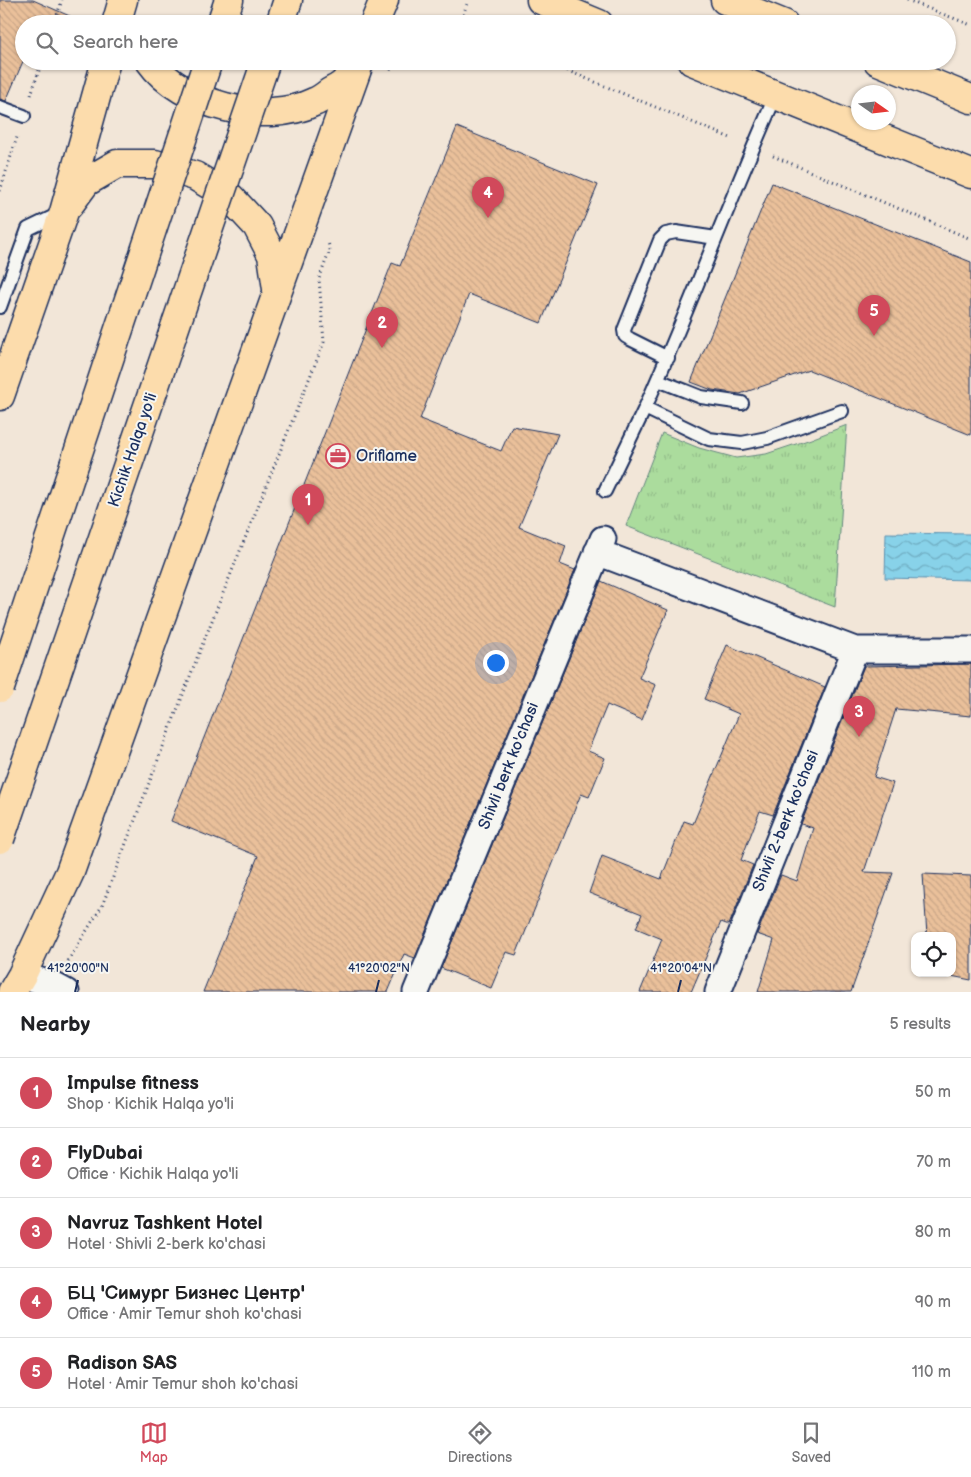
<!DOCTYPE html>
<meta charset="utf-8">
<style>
:root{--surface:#fff;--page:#f6f6f6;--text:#202124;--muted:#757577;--line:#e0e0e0;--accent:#d1495b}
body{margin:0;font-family:"Balsamiq Sans",sans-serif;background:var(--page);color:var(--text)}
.controls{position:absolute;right:15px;bottom:15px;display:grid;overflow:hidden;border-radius:10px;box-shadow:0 1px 4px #0004}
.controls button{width:45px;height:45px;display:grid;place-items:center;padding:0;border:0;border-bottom:1px solid var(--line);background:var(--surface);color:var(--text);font:25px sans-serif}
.compass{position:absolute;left:851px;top:85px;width:45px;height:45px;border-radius:50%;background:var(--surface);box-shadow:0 1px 4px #0004;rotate:104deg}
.you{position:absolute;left:495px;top:662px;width:18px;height:18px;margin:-12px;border:4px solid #fff;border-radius:50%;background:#1a73e8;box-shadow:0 0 0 8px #1a73e833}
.badge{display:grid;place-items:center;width:32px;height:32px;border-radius:50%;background:var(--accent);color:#fff;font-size:16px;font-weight:700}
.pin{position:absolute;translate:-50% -41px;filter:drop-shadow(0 1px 2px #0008)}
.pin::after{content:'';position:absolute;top:26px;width:18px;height:15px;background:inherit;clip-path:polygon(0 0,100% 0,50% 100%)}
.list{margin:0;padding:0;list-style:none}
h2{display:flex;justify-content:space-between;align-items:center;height:65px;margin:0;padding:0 20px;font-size:21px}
h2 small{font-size:16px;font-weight:400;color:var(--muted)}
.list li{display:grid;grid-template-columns:32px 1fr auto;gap:15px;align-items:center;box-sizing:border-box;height:70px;padding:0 20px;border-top:1px solid var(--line)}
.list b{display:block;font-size:19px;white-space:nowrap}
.list p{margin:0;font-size:16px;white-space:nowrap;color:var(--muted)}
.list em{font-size:16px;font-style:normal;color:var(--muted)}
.icon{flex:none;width:28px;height:28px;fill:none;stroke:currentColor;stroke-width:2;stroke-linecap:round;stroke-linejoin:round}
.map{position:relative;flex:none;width:971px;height:992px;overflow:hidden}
.search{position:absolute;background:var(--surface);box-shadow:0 1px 4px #0004;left:15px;right:15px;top:15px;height:55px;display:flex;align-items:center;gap:12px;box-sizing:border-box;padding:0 18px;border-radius:28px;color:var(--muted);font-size:19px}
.sheet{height:415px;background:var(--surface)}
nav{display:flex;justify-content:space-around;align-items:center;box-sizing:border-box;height:70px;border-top:1px solid var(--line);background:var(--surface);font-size:14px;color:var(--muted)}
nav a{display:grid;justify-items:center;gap:2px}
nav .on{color:var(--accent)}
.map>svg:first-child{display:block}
.grass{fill:url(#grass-tufts);stroke:#63867e}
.water{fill:url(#water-waves);stroke:#5c91b1}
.building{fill:url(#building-back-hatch);stroke:#1b2f5e}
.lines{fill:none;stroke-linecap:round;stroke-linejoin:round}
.service-casing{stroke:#1b2f5e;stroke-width:16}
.minor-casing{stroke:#1b2f5e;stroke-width:29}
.primary-casing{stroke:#1b2f5e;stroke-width:31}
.trunk-casing{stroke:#1b2f5e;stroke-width:31}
.path{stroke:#1b2f5e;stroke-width:3;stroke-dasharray:1 4;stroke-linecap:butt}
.service{stroke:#f6f6f2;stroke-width:12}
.minor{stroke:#f6f6f2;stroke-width:25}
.primary{stroke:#fcdcac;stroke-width:28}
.trunk{stroke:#fcdcac;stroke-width:28}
.trunk-bridge-casing{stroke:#1b2f5e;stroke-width:31;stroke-linecap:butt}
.trunk-bridge{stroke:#fcdcac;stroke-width:28}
.ticks{fill:none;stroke:#1b2f5e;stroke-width:2}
.labels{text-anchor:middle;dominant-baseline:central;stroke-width:4;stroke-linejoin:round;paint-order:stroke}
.street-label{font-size:16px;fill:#1b2f5e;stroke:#f6f6f2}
.poi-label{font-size:16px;fill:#1b2f5e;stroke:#f6f6f2;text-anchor:start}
.ticks-label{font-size:12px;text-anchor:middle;fill:#1b2f5e;stroke:#f6f6f2;stroke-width:4;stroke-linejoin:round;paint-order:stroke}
</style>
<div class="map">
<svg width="971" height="992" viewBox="0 0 971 992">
<defs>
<pattern id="grass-tufts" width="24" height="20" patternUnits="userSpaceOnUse" patternTransform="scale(1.25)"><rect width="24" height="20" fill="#abdc9d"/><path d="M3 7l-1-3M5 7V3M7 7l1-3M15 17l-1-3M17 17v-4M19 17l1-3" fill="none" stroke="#93bd8a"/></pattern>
<pattern id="water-waves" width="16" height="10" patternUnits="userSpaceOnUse" patternTransform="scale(1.25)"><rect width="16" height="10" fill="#88d2e9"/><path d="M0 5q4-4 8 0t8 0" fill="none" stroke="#6eabc0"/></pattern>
<pattern id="building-back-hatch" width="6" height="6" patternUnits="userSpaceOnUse" patternTransform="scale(1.25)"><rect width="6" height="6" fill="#eac09a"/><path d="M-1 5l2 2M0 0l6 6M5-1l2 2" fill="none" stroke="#c8a587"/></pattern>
</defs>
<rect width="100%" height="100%" fill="#f2e6d8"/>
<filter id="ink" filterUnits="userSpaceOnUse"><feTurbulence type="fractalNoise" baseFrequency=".02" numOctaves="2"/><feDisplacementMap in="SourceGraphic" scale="10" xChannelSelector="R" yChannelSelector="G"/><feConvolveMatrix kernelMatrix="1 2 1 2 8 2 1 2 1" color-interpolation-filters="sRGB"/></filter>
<g filter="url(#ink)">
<!-- grass -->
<path class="grass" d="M 847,425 L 835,607 L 626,526 L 662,433 L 699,448 L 736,458 L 766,454 L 811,439 Z"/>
<!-- water -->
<path class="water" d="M 886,533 L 971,534 L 971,580 L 885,578 Z"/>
<!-- building -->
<path class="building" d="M 0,0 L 33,0 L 88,24 L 24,24 L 24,59 L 6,101 L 0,99 Z
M 457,127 L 598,185 L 541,323 L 469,294 L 420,419 L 501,451 L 512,426 L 558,434 L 519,527 L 566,546 L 560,564 L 575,570 L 415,958 L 404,954 L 388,992 L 203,992 L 258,856 L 171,821 L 392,263 L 400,266 Z
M 772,183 L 971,262 L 971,435 L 809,370 L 740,394 L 712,390 L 691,382 Z
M 601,581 L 668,610 L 639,678 L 656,685 L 642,720 L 607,705 L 588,751 L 605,758 L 589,797 L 581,794 L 516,955 L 506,952 L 491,988 L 441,968 Z
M 727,645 L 825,687 L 773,815 L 760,811 L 741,860 L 753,865 L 729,925 L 721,922 L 691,992 L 640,992 L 662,939 L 636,928 L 642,914 L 589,893 L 602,856 L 661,879 L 684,821 L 693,824 L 739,714 L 704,699 Z
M 971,664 L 971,716 L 896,709 L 874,777 L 893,783 L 864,872 L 893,873 L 851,992 L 758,992 L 774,940 L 757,934 L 781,875 L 797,881 L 813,828 L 801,824 L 864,666 Z
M 923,874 L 971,876 L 971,980 L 936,973 L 952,973 L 952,936 L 927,936 Z"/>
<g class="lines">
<defs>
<path id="service" d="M 776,95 C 730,198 691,305 645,408 L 709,439 L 742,443 L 767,438 L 842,411
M 0,107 L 24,116
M 0,307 L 28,229 L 61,213
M 668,358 L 630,339 L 625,336 L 624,330 L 660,240 L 666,234 L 676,232 L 716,238
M 658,380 L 701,397 L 742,403
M 605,491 L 645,408"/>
<path id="minor" d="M 597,552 L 855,650 L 971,650
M 22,975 L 53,985 L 66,992
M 416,992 L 603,539
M 718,992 L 855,650"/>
<path id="primary" d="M 541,0 L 599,24
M 725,0 L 784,24
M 692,61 L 971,174
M 878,61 L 971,99"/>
<path id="trunk" d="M 116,24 L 123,0
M 221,24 L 229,0
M 280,24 L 288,0
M 374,24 L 384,0
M 150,61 C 181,105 265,126 314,102 C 320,100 325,96 330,92 C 334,90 340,87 343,84 C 348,80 351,74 355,69
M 69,205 L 86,182 L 117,164 L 155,164 L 195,176 L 230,197 L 257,226 L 272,255 L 277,289
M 0,396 L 64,212 L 106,61
M 12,992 L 22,975 L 70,872 L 360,61"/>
</defs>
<!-- service casing -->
<use href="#service" class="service-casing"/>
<!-- minor casing -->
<use href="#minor" class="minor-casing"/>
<!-- primary casing -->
<use href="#primary" class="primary-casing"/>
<!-- trunk casing -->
<use href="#trunk" class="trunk-casing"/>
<!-- path -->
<path class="path" d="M 907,0 L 971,25
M 54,24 L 62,0
M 460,24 L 468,1
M 544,61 L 733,139
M 390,70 L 400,61
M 31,95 L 42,61
M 773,156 L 971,239
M 0,191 L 17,137
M 68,961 L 102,906 L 197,658 L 324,342 L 319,279 L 330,250 L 328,242"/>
<!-- service -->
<use href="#service" class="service"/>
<!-- minor -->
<use href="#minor" class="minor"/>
<!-- primary -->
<use href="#primary" class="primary"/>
<!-- trunk -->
<use href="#trunk" class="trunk"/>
<defs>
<path id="trunk-bridge" d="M 0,688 L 208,61
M 0,839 L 266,61"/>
</defs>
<!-- trunk-bridge casing -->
<use href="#trunk-bridge" class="trunk-bridge-casing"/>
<!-- trunk-bridge -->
<use href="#trunk-bridge" class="trunk-bridge"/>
</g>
</g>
<!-- ticks -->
<path class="ticks" d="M 75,992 L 78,980M 376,992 L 379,980M 678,992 L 681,980"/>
<!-- icons -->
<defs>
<symbol id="office-ring" viewBox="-11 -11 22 22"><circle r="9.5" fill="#f6f6f2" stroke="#d1495b" stroke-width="1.5"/><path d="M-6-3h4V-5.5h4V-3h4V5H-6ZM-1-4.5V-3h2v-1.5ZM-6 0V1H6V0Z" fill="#d1495b"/></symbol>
</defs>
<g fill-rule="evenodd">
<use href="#office-ring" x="324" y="442" width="28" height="28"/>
</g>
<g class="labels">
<!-- street labels -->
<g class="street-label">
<text transform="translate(133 450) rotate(-71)">Kichik Halqa yo'li</text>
<text transform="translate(509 766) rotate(-68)">Shivli berk ko'chasi</text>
<text transform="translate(786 821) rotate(-68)">Shivli 2-berk ko'chasi</text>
</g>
<!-- poi labels -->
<g class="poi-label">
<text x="356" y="456">Oriflame</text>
</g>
</g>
<g class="ticks-label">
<text x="78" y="972">41°20'00"N</text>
<text x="379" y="972">41°20'02"N</text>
<text x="681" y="972">41°20'04"N</text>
</g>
</svg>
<div class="controls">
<button><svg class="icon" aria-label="locate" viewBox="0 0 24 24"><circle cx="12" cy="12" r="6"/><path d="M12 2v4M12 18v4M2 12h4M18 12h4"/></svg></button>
</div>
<svg class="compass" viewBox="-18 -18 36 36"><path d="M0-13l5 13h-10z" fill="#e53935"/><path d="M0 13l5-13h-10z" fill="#757577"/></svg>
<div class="you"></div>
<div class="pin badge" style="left:308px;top:525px">1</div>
<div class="pin badge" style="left:382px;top:348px">2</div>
<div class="pin badge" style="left:859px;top:737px">3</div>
<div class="pin badge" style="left:488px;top:218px">4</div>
<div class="pin badge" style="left:874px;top:336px">5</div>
<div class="search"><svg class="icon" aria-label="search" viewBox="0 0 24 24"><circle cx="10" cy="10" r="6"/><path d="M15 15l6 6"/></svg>Search here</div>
</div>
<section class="sheet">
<h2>Nearby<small>5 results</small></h2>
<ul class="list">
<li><span class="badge">1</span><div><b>Impulse fitness</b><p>Shop · Kichik Halqa yo'li</p></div><em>50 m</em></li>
<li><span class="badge">2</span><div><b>FlyDubai</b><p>Office · Kichik Halqa yo'li</p></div><em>70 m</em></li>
<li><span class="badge">3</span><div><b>Navruz Tashkent Hotel</b><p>Hotel · Shivli 2-berk ko'chasi</p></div><em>80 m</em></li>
<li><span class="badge">4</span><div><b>БЦ 'Симург Бизнес Центр'</b><p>Office · Amir Temur shoh ko'chasi</p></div><em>90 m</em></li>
<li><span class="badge">5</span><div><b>Radison SAS</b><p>Hotel · Amir Temur shoh ko'chasi</p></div><em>110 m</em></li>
</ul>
</section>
<nav>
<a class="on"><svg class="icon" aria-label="map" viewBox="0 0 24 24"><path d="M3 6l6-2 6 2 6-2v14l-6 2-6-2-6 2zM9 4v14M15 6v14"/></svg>Map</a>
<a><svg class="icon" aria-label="directions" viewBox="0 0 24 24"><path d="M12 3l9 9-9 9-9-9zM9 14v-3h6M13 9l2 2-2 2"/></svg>Directions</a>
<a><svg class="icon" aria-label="saved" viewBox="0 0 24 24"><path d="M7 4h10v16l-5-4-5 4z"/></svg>Saved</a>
</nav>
